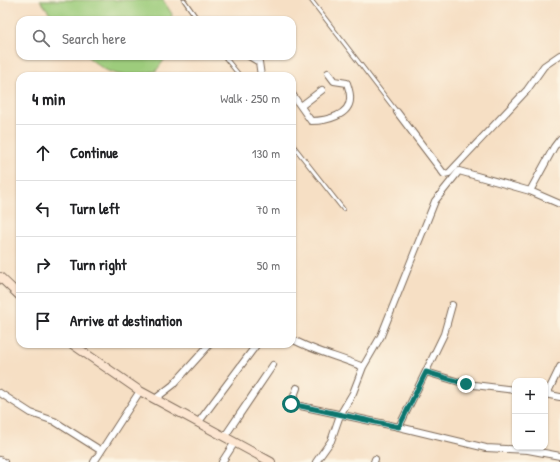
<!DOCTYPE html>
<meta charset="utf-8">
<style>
:root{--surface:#fff;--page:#f6f6f6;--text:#202124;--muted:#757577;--line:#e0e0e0}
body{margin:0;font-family:"Patrick Hand",sans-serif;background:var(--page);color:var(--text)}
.controls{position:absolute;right:12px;bottom:12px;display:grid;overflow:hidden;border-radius:8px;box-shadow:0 1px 3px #0004}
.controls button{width:36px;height:36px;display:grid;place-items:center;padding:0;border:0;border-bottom:1px solid var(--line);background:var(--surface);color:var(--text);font:20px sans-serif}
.stop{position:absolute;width:12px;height:12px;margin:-9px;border:3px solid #0f766e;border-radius:50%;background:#fff}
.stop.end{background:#0f766e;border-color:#fff;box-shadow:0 1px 4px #0008}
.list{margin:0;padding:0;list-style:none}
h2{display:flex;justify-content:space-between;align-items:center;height:52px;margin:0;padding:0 16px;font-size:17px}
h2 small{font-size:13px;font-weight:400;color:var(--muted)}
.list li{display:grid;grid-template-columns:26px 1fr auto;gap:12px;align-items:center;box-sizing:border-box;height:56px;padding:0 16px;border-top:1px solid var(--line)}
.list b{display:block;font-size:15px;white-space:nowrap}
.list em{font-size:13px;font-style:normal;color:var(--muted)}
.icon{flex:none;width:22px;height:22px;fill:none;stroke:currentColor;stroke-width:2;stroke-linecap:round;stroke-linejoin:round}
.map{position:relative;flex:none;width:560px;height:462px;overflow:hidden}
.search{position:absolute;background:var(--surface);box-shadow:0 1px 3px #0004;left:16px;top:16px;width:280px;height:44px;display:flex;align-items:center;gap:10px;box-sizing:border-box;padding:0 14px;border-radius:12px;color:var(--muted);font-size:15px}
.panel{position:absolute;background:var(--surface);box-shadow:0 1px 3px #0004;left:16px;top:72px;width:280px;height:276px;border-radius:12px}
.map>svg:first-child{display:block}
.green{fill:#9dcc7b;stroke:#6c7b4c}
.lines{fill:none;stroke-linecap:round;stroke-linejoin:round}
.lane-casing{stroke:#7c6958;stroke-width:5}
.street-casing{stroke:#7c6958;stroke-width:8}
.secondary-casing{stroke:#7c6958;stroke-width:10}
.lane{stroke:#fff;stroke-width:3}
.street{stroke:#fff;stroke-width:6}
.secondary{stroke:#fce5d0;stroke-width:8}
.route{stroke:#0f766e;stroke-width:5}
</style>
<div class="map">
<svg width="560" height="462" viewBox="0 0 560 462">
<rect width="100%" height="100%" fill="#fcf5e5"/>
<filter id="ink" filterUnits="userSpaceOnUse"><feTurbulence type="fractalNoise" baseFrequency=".025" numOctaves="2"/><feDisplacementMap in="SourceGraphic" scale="8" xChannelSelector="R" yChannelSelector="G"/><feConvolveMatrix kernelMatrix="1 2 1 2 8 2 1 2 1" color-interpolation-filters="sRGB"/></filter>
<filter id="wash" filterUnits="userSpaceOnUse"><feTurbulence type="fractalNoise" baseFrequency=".012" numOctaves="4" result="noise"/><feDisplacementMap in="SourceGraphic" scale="16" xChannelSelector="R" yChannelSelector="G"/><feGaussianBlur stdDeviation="0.9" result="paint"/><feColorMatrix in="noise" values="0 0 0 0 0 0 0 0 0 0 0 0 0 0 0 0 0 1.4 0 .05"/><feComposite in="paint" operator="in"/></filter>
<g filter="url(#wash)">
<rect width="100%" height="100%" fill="#f6dfc4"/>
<!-- green -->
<path class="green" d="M 40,0 L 163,0 L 172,14 L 171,20 L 55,20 Z
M 87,56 L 167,56 L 156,71 C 125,78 111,78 87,56 Z"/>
</g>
<g filter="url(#ink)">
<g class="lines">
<defs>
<path id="lane" d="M 184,0 L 198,20
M 311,0 L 397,112
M 224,56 L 240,76
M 292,144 L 343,209"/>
<path id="street" d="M 249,56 L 259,62 L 261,76
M 292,94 L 311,121 C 325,121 352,116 350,96 C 350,92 348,87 347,83 L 334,81 L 328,73
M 301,106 L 322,90
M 397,112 L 444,174 L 449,173 L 527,90 L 544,66 L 560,55
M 530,191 L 554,147 L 560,139
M 292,339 C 315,352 340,357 363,367
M 426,372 L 466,384 L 515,390
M 297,388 L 291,404 L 399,427 L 486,448 L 528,450 L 560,456
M 0,393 L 31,413 L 54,421 L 100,450
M 545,394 L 560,397
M 547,394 L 560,367
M 155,399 L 173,385 L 209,345
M 198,423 L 257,344
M 399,427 L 444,334 L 452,305
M 225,436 L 273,365
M 0,460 L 4,462
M 94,462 L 140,391
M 222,462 L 235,442
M 316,462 L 331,441 L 340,415 L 353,393 L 363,367 L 381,336 L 435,201 L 459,171 L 530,191 L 560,204
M 374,462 L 375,459"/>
<path id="secondary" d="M 0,277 L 20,296
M 72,344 L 140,391 L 271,462"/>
</defs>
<!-- lane casing -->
<use href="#lane" class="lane-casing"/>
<!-- street casing -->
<use href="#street" class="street-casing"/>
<!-- secondary casing -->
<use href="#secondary" class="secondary-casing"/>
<!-- lane -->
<use href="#lane" class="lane"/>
<!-- street -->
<use href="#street" class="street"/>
<!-- secondary -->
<use href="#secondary" class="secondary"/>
</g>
</g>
<g class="lines" filter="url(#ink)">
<!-- route -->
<path class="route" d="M 291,404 L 399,427 L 426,372 L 466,384"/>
</g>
</svg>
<div class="controls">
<button>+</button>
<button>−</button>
</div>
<div class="stop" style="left:291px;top:404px"></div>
<div class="stop end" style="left:466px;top:384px"></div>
<div class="search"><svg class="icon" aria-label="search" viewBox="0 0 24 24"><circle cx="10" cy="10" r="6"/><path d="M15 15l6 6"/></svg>Search here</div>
<section class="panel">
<h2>4 min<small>Walk · 250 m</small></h2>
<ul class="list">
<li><svg class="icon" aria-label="ahead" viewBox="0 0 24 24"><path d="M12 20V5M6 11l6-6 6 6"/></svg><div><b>Continue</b></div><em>130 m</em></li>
<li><svg class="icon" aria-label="left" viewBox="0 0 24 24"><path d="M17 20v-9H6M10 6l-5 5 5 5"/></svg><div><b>Turn left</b></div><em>70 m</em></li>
<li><svg class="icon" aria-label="right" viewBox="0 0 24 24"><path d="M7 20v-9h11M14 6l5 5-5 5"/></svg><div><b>Turn right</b></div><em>50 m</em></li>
<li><svg class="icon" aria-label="arrive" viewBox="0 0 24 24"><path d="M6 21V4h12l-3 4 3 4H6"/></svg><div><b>Arrive at destination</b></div></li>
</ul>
</section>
</div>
